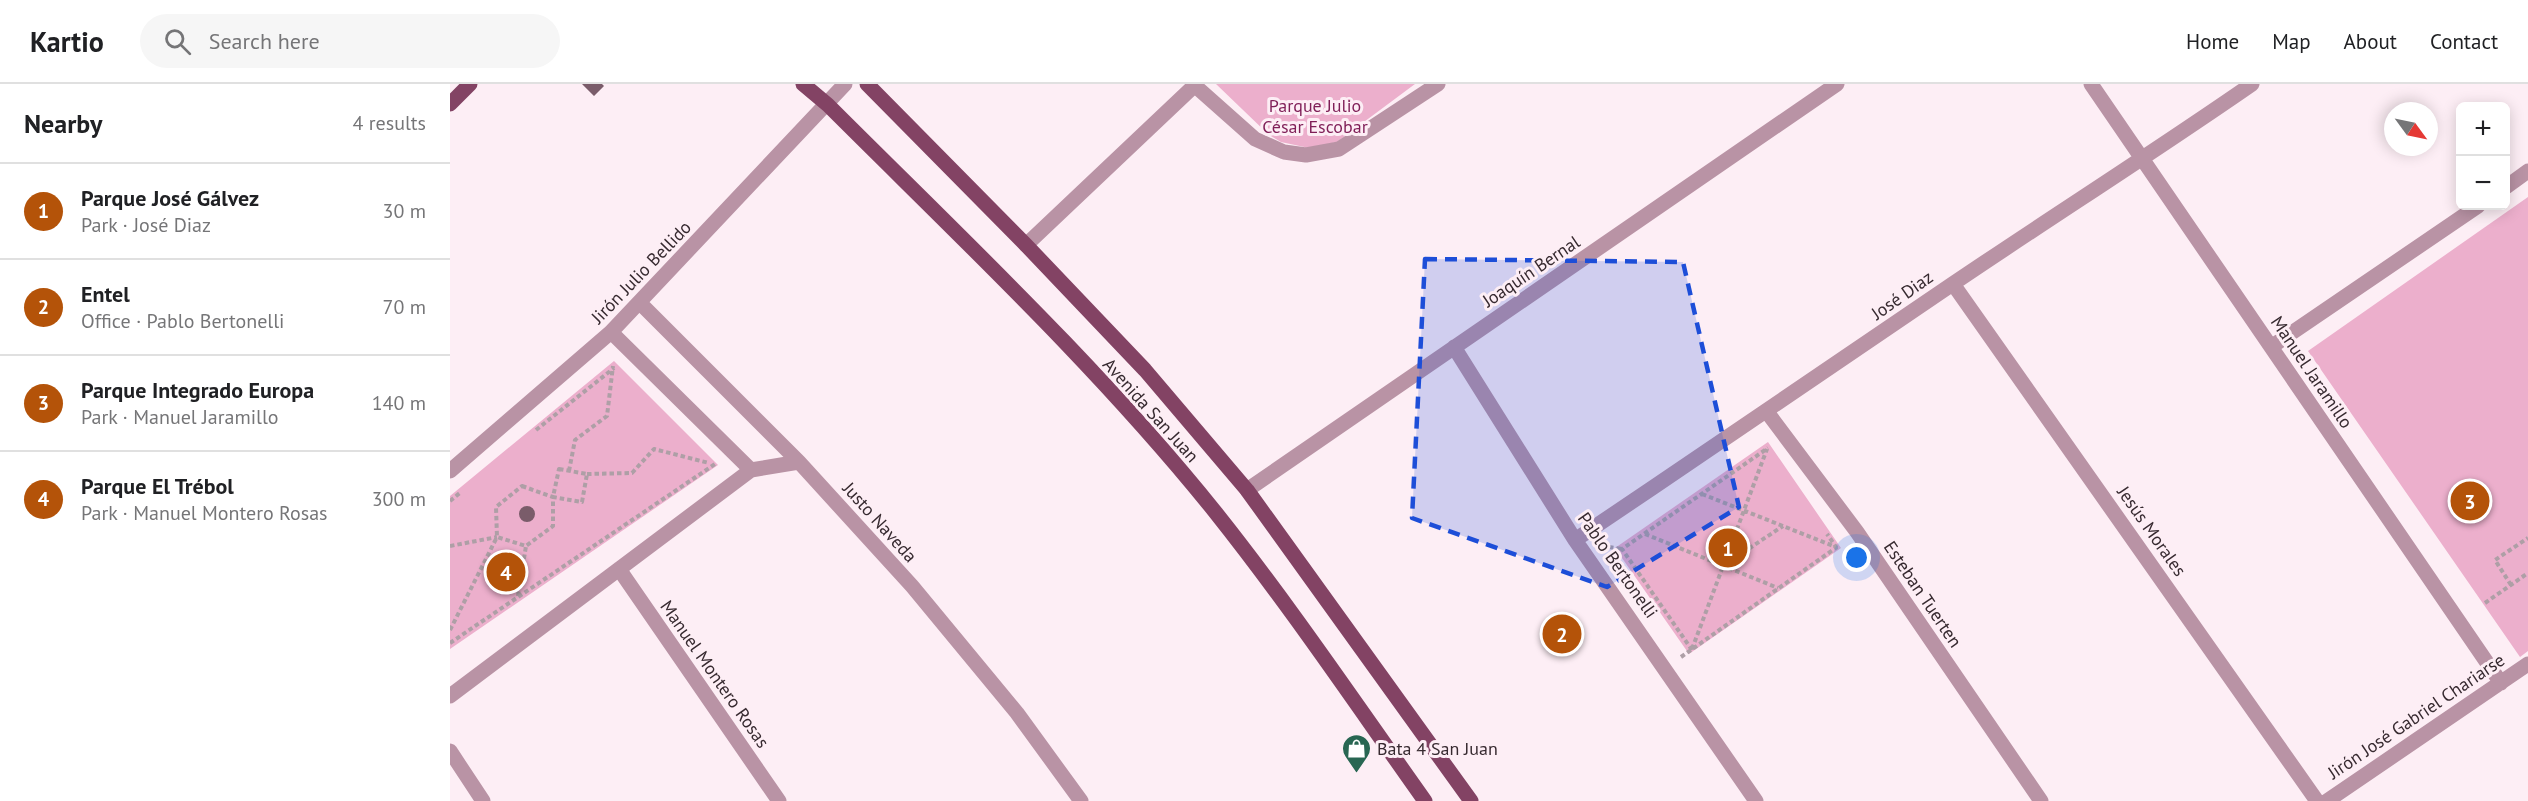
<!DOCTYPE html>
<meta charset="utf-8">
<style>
:root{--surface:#fff;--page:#f6f6f6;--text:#202124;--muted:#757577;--line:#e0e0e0;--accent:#b45309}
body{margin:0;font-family:"PT Sans",sans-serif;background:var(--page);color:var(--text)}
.controls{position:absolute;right:18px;top:18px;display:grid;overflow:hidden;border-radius:9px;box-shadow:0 3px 15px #0003}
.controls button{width:54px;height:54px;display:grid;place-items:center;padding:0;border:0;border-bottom:2px solid var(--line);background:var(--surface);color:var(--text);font:30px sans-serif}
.compass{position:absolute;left:1934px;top:18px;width:54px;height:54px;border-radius:50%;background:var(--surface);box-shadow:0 3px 15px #0003;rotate:123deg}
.you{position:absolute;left:1407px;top:474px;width:21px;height:21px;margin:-15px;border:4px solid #fff;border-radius:50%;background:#1a73e8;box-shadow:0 0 0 9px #1a73e833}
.badge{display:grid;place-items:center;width:39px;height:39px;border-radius:50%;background:var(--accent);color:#fff;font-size:20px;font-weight:700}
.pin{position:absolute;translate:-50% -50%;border:3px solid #fff;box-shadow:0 2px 6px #0006}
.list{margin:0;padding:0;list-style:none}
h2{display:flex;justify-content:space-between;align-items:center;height:78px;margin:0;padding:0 24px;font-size:26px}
h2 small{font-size:20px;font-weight:400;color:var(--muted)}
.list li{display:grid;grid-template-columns:39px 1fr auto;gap:18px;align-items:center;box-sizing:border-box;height:96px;padding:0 24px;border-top:2px solid var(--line)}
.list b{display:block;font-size:22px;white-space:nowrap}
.list p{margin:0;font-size:20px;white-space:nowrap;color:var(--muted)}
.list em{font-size:20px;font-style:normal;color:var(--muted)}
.icon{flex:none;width:33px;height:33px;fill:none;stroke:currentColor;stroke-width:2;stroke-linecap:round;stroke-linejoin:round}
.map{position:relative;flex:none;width:2078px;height:717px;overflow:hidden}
header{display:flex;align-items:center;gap:36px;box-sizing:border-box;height:84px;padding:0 30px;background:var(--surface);border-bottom:2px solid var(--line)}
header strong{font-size:28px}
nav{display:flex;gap:33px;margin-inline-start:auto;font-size:21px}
.search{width:420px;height:54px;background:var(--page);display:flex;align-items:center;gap:15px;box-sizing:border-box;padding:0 21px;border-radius:33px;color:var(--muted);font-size:22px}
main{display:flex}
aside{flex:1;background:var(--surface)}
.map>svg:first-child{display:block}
.green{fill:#ecafcc}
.building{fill:#7a5c6a}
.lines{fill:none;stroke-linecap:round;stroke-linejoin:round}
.path{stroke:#ae9fa6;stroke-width:4;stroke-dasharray:4.5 3;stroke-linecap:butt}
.minor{stroke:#b993a5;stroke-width:15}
.major{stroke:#834364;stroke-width:15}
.marked{fill:#1d4ed8;fill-opacity:0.2;stroke:#1d4ed8;stroke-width:4.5;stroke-dasharray:12 8;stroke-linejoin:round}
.labels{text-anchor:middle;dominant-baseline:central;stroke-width:6;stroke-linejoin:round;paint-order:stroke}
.park-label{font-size:18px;fill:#7f1e57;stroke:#fdeef5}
.street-label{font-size:18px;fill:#372a30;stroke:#fdeef5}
.poi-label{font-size:18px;fill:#372a30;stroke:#fdeef5;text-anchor:start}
</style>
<header>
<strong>Kartio</strong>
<div class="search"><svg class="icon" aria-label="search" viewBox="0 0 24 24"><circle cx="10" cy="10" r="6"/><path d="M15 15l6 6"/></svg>Search here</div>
<nav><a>Home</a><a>Map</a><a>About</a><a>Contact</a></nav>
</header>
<main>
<aside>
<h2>Nearby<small>4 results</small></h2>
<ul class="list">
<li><span class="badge">1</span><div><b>Parque José Gálvez</b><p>Park · José Diaz</p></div><em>30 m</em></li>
<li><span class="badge">2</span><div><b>Entel</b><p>Office · Pablo Bertonelli</p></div><em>70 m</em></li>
<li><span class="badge">3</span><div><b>Parque Integrado Europa</b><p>Park · Manuel Jaramillo</p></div><em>140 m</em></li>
<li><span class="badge">4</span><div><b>Parque El Trébol</b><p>Park · Manuel Montero Rosas</p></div><em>300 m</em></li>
</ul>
</aside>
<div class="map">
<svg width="2078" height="717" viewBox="0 0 2078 717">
<rect width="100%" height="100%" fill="#fdeef5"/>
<!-- green -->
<path class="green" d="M 766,0 L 965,0 L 887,58 L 859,64 L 831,58 L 819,51 Z
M 2078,113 L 2078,567 L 2070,573 L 1858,267 Z
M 164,277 L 268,381 L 0,565 L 0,412 Z
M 1318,358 L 1391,464 L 1239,570 L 1165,464 Z"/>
<!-- building -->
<path class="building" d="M 132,0 L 152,0 L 154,2 L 144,12 Z
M69 430a8 8 0 1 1 16 0a8 8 0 1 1-16 0Z"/>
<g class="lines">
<!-- path -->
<path class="path" d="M 86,346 L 164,284
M 109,385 L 137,390 L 132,418 L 103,413 Z
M 119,387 L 125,356 L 157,332 L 163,282
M 137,390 L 182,389 L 204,365 L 259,379
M 72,402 L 103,413 L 103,442 L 76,462 L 47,453 L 46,423 Z
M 1252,410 L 1386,463 L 1377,450
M 0,417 L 11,408
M 1195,450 L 1328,504
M 0,462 L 47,453
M 1159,463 L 1172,465
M 1274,481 L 1333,442
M 2061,501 L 2045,476 L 2078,454
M 68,512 L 76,462
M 2035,519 L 2078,489
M 0,546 L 47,453
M 0,559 L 265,380
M 1242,565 L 1317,365
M 1242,566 L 1172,465 L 1318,364
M 1231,573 L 1387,463"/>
<!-- minor -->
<path class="minor" d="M 743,0 L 805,55 L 834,68 L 856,71 L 889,65 L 988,0
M 1641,0 L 2051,599
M 2056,103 L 2078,87
M 576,161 L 745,1
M 1503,200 L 1867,717
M 190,219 L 349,378
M 161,248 L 301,386 L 349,378 L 462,502 L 567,629 L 631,717
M 1004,263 L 1125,456 L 1306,717
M 1821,263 L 2028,122
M 1317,328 L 1407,448 L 1591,717
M 0,387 L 161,248 L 395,0
M 797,406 L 1387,0
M 1125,456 C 1252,371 1378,284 1504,199 C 1603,132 1704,68 1802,0
M 169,485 L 329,717
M 0,612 L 301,386
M 0,667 L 33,717
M 1877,717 L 2078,580"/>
<!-- major -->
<path class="major" d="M 353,0 L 378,21 C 510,153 649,283 766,429 C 840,522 906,620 975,717
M 417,0 L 576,161 L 695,286 L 797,406 L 1021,717
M 0,20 L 20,0"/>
</g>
<!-- marked area -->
<path class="marked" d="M 975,175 L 1233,178 L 1289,423 L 1157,503 L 962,434 Z"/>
<!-- icons -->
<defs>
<symbol id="shop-pin" viewBox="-11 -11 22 30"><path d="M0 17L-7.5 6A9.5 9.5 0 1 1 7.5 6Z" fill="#286652" stroke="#fdeef5"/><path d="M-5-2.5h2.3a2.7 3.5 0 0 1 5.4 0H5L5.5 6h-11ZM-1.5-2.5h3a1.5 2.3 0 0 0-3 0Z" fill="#fff"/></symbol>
</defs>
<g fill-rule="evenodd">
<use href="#shop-pin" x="890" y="648" width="33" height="45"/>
</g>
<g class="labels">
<!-- park labels -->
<g class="park-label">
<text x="865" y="21">Parque Julio<tspan x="865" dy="21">César Escobar</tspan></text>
</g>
<!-- street labels -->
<g class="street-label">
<text transform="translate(1081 187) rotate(-34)">Joaquín Bernal</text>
<text transform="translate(191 188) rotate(-46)">Jirón Julio Bellido</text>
<text transform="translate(1452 211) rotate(-35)">José Diaz</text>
<text transform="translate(1862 288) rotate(56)">Manuel Jaramillo</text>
<text transform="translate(701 326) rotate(48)">Avenida San Juan</text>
<text transform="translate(430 438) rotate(48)">Justo Naveda</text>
<text transform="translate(1702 447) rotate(55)">Jesús Morales</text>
<text transform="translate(1168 481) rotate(55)">Pablo Bertonelli</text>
<text transform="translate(1473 510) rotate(56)">Esteban Tuerten</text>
<text transform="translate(265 590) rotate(55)">Manuel Montero Rosas</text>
<text transform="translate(1966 632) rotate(-34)">Jirón José Gabriel Chariarse</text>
</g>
<!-- poi labels -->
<g class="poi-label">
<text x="927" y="664">Bata 4 San Juan</text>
</g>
</g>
</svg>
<div class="controls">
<button>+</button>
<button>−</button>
</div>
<svg class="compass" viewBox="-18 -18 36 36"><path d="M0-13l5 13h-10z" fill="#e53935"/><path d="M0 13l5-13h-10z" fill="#757577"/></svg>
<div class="you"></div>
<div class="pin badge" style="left:1278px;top:464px">1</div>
<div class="pin badge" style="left:1112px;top:550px">2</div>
<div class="pin badge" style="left:2020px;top:417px">3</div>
<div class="pin badge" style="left:56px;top:488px">4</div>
</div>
</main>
